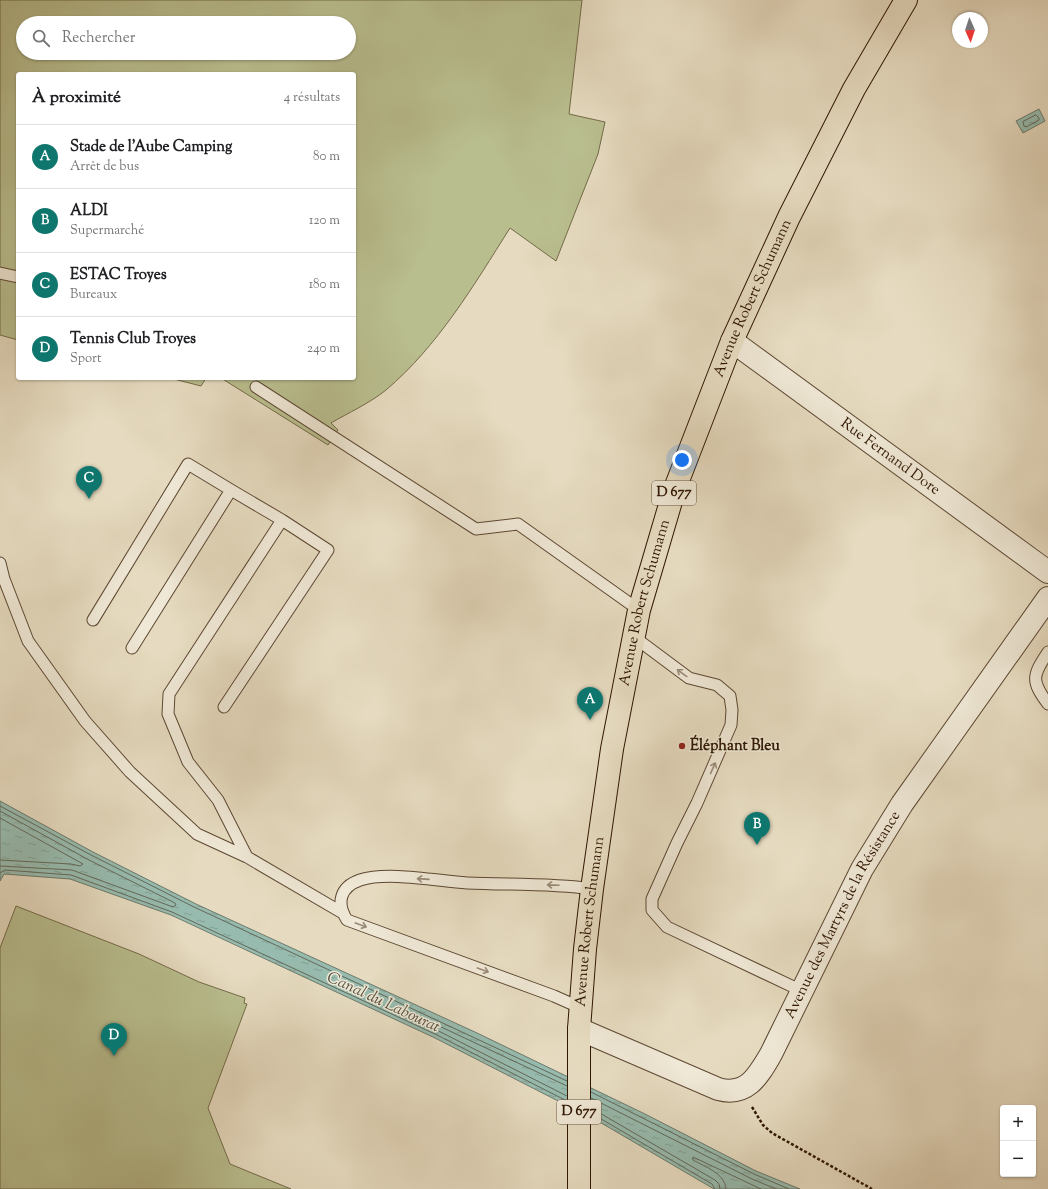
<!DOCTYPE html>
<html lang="fr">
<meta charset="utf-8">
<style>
:root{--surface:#fff;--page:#f2f2f2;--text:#202124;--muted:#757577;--line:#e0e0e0;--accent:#0f766e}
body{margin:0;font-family:"Sorts Mill Goudy",serif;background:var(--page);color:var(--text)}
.controls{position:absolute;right:12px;bottom:12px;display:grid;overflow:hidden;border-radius:4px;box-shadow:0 1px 3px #0004}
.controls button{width:36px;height:36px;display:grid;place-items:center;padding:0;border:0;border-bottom:1px solid var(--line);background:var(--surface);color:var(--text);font:20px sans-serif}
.compass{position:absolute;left:952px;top:12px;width:36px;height:36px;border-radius:50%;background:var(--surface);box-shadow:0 1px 3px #0004;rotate:177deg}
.you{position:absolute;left:682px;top:460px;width:14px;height:14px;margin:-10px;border:3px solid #fff;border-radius:50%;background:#1a73e8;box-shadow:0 0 0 6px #1a73e833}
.badge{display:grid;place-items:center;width:26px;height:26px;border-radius:50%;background:var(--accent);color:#fff;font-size:13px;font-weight:700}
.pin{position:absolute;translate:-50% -33px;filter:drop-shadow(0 1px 2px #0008)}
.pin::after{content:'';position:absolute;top:21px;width:14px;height:12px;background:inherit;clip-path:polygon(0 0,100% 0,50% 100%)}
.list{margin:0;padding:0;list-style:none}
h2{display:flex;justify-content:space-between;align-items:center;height:52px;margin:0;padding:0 16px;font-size:17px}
h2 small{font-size:13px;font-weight:400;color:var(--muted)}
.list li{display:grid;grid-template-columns:26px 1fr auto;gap:12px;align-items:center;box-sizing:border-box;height:64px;padding:0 16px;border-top:1px solid var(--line)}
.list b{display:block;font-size:15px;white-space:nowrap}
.list p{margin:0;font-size:13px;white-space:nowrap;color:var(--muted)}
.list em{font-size:13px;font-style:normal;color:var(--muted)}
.icon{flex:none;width:22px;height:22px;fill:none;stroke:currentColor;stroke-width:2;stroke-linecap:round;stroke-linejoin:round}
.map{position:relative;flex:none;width:1048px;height:1189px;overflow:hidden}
.search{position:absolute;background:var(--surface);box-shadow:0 1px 3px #0004;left:16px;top:16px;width:340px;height:44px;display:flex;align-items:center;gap:10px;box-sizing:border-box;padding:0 14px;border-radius:22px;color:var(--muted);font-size:15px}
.panel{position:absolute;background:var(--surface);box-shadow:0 1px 3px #0004;left:16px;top:72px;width:340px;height:308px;border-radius:4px}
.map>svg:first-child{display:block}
.park{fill:#b9be8f;stroke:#746a48;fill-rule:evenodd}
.water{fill:url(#water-ripples);stroke:#6d796a}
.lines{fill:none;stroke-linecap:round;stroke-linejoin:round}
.shore{stroke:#636858;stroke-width:1}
.lane-casing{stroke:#5d4732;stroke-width:13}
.street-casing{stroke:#5d4732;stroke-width:24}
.primary-casing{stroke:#2f1602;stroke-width:24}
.path{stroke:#2f1602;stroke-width:2.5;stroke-dasharray:3 2;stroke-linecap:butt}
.lane{stroke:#efe8d6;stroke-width:11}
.street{stroke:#efe8d6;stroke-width:22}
.primary{stroke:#e6dbc0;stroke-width:22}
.oneway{stroke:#998a77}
.poi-dot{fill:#8f2418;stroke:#efe8d6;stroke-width:1.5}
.labels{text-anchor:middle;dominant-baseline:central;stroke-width:3;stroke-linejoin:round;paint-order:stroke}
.shield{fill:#efe8d6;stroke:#695542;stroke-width:1}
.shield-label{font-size:14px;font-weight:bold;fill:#2f1602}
.street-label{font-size:15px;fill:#2f1602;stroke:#efe8d6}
.poi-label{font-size:15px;font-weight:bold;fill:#2f1602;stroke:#efe8d6;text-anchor:start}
.water-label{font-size:16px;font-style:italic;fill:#53503f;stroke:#efe8d6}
</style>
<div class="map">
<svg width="1048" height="1189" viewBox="0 0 1048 1189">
<defs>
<pattern id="water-ripples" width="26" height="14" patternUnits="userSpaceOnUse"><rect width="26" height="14" fill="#97bbaf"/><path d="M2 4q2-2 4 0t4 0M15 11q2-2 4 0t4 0" fill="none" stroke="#82a095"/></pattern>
</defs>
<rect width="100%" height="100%" fill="#e6dbc0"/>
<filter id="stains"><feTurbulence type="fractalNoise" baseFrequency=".005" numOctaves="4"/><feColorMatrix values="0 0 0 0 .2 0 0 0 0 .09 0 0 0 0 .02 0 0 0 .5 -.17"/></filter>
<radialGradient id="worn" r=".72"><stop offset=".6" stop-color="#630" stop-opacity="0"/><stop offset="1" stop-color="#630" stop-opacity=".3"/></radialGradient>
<!-- park -->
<path class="park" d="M 0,0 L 582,0 L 569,114 L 605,122 L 598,154 L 556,261 L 510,228 C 474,285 438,346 386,390 C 370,403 348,413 331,423 L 338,430 L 328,445 L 221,378 L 354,378 L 354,74 L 18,74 L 18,340 L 0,335 ZM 23,23 L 349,23 L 349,53 L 23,53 Z
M 170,378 L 206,378 L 201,386 Z
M 16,906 L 139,954 L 199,982 L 245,998 L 244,1003 L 247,1004 L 208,1108 L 230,1164 L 291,1189 L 0,1189 L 0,948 Z"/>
<!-- water -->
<path class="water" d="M 1039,109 L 1045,121 L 1023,133 L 1016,121 Z
M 0,801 L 93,852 L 196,904 L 477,1033 L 645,1114 L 756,1171 L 800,1189 L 714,1189 L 603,1124 L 435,1038 L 171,915 L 70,879 L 4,874 L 0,881 Z"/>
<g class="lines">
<!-- shore -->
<path class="shore" d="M 1036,115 L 1039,118 L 1039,120 L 1026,127 L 1024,126 L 1023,122 Z
M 0,806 L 91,855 L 194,907 L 567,1081
M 0,811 L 89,860 L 175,903 L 176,905 L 173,907 L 72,870 L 0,866
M 0,818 L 83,864 L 80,866 L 71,864 L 0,860
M 0,873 L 5,870 L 71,875 L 172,912 L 437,1035 L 567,1101
M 567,1086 L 405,1010 L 402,1011 L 403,1013 L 567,1096
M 591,1092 L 754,1174 L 789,1189
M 591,1098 L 752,1179 L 776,1189
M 591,1108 L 715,1180 L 719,1184 L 720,1189
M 591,1113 L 712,1184 L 715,1189
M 726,1189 C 725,1173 705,1167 693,1160 L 693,1157 L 761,1189"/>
<defs>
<path id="lane" d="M 0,273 L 18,277
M 256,387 L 476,529 L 518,524 L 639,610
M 0,563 L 4,579 L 28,641 L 85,721 L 130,772 L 197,834 L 247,857 L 341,912
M 93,620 L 188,464 L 231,490
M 634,637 L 689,678 L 717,685 L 730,696 L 732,710 L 731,725 L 697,803 L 677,843 L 652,899 L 652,910 L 667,927 L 802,991
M 132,648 L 231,490 L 282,520
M 1048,652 C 1032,676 1031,681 1048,704
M 224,707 L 328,550 L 282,520 L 169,694 L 168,714 L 188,762 L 218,800 L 247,857
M 581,1008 L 554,996 L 347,920 C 336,903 340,887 360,880 C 388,871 437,881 467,883 C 508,885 550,883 592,889"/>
<g id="street">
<path id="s1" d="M 732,341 L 1048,572"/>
<path id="s2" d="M 579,1029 L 718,1089 C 747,1097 758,1076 771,1054 L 862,869 L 902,804 L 1048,598"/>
</g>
<g id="primary">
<path id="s3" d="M 579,1189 L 579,1029 L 585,949 L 592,889 L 612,749 L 639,610 L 674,491 L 732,341 L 789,217 L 854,89 L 906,0"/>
</g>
</defs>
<!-- lane casing -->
<use href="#lane" class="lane-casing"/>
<!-- street casing -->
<use href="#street" class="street-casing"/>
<!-- primary casing -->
<use href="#primary" class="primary-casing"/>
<!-- path -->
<path class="path" d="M 752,1107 L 763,1125 L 772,1133 L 872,1189"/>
<!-- lane -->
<use href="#lane" class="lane"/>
<!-- street -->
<use href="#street" class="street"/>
<!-- primary -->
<use href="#primary" class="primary"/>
</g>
<!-- one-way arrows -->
<defs><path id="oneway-shaft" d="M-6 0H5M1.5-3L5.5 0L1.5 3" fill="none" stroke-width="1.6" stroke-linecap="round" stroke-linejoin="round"/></defs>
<g class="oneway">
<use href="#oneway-shaft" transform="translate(682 673) rotate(-144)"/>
<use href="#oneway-shaft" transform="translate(713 768) rotate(-66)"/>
<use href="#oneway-shaft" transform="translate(423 879) rotate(-176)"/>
<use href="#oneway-shaft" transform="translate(553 885) rotate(-178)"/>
<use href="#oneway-shaft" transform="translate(361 925) rotate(20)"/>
<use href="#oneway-shaft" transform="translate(483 970) rotate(20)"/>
</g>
<!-- markers -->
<circle class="poi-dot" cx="682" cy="746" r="4"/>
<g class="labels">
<!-- shield labels -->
<g class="shield">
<rect x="652" y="481" width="44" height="24" rx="3"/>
<rect x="557" y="1100" width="44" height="24" rx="3"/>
</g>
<g class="shield-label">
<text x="674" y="493">D 677</text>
<text x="579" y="1112">D 677</text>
</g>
<!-- street labels -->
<g class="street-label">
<text stroke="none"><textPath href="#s3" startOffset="916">Avenue Robert Schumann</textPath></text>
<text stroke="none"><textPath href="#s1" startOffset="196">Rue Fernand Dore</textPath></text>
<text stroke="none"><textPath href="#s3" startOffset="592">Avenue Robert Schumann</textPath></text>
<text stroke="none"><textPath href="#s2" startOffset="378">Avenue des Martyrs de la Résistance</textPath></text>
<text stroke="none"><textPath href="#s3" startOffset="268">Avenue Robert Schumann</textPath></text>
</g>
<!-- poi labels -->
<g class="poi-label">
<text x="690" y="746">Éléphant Bleu</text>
</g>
<!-- water labels -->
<g class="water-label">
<text transform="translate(383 1003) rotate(25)">Canal du Labourat</text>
</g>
</g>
<rect width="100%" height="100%" filter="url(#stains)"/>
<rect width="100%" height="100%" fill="url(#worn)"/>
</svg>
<div class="controls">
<button>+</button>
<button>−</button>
</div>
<svg class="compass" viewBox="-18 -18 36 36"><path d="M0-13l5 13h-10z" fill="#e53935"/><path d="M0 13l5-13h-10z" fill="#757577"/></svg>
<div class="you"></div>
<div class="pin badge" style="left:590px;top:720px">A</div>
<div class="pin badge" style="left:757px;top:845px">B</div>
<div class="pin badge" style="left:89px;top:499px">C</div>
<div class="pin badge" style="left:114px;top:1056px">D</div>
<div class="search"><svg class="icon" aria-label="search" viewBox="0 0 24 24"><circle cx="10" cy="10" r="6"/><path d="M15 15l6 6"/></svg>Rechercher</div>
<section class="panel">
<h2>À proximité<small>4 résultats</small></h2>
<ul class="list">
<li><span class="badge">A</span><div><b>Stade de l'Aube Camping</b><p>Arrêt de bus</p></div><em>80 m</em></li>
<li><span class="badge">B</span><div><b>ALDI</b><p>Supermarché</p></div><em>120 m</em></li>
<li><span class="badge">C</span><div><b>ESTAC Troyes</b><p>Bureaux</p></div><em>180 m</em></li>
<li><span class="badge">D</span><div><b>Tennis Club Troyes</b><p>Sport</p></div><em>240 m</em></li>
</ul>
</section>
</div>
